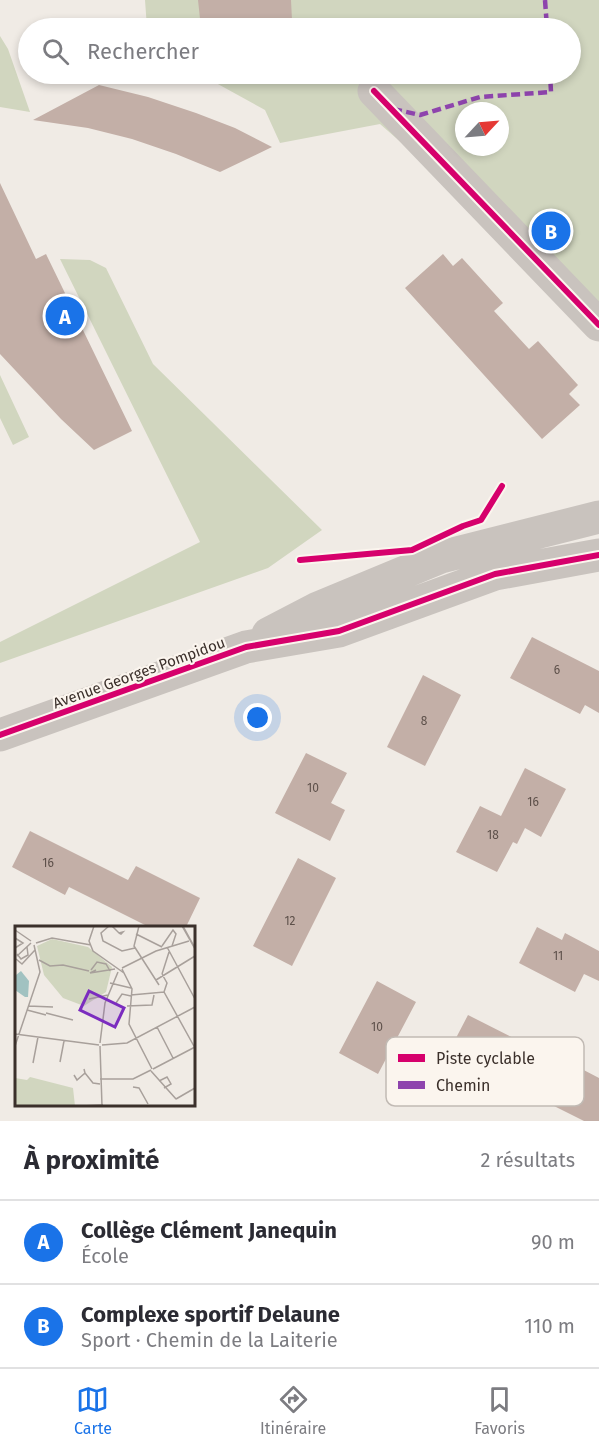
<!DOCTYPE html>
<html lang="fr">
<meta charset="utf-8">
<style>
:root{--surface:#fff;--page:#f2f2f3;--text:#2b2b33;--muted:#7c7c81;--line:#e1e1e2;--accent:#1a73e8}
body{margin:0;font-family:"Fira Sans",sans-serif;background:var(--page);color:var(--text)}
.compass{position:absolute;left:455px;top:102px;width:54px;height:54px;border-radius:50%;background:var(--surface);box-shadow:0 3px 9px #0003;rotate:64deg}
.you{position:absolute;left:258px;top:718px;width:21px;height:21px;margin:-15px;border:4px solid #fff;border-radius:50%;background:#1a73e8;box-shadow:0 0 0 9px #1a73e833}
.badge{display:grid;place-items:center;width:39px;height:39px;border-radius:50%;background:var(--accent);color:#fff;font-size:20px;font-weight:700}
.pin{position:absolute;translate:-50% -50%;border:3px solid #fff;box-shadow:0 2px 6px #0006}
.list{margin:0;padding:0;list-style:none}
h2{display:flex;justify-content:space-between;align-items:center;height:78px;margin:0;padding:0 24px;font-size:26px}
h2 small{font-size:20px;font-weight:400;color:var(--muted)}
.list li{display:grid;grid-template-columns:39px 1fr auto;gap:18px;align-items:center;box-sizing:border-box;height:84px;padding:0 24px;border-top:2px solid var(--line)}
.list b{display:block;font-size:22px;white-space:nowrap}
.list p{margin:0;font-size:20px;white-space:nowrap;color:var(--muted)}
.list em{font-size:20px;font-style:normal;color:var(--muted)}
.icon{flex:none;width:33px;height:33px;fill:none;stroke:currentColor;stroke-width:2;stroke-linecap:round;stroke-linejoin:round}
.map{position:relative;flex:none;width:599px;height:1121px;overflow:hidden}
.search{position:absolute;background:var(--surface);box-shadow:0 3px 9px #0003;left:18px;right:18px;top:18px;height:66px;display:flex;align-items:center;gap:15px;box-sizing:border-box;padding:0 21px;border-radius:33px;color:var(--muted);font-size:22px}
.sheet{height:246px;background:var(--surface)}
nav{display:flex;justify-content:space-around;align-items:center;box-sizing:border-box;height:84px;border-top:2px solid var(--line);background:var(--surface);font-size:16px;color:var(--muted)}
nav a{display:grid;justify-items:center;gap:3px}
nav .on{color:var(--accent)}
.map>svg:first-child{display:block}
.green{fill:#d1d6bf;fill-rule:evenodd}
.building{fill:#c3afa7}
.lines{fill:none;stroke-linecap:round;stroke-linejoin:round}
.minor{stroke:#c9c3be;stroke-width:33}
.quiet{stroke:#8e44ad;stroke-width:4.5;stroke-dasharray:9 4.5;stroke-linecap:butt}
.cycleway-casing{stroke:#fbf5ee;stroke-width:10}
.cycleway{stroke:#d6006c;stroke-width:6}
.labels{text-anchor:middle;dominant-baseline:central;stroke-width:4.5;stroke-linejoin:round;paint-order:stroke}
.number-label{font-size:12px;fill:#5d504a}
.street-label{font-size:15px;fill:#3b302b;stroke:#fbf5ee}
.inset-road{fill:none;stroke:#a8a09b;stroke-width:1.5}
.view{fill:#7b2cbf;fill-opacity:0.15;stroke:#7b2cbf;stroke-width:3}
.inset-edge{fill:none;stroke:#3b302b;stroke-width:3}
.key{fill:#fbf5ee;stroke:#c1bab4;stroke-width:1.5}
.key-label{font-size:16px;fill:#3b302b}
</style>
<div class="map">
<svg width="599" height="1121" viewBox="0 0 599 1121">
<rect width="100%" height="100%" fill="#f0ebe5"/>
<!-- green -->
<path class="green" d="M 145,0 L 599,0 L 599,315 L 380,124 L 280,143 L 265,110 L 216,83 L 191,74 L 570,74 L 570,28 L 147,28 ZM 464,111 L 500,111 L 500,147 L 464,147 Z
M 0,36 L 8,49 L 30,112 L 0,107 Z
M 60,259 L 90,260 L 106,268 L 153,364 L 322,530 L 268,568 L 0,663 L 0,642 L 200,542 Z
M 0,375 L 29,437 L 13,445 L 0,418 Z"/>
<!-- building -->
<path class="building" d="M 198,0 L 291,0 L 292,20 L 201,28 Z
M 99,85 L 148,97 L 196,113 L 235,128 L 272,147 L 220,172 L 176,154 L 132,139 L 88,128 L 33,120 Z
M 0,183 L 36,259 L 46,254 L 132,431 L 94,450 L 61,419 L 0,354 Z
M 443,254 L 453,266 L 462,258 L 503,303 L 494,311 L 529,349 L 538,341 L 578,385 L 569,394 L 580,405 L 542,439 L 405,288 Z
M 532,637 L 599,671 L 599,713 L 585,705 L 580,714 L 510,678 Z
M 423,675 L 461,695 L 425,766 L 387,747 Z
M 306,753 L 347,773 L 331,803 L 345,810 L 330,841 L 275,813 Z
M 525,768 L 566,789 L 541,837 L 525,828 L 517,844 L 513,842 L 497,872 L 456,852 L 480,806 L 501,816 Z
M 30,831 L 128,880 L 136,866 L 200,898 L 186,927 L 149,927 L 69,887 L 65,895 L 12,867 Z
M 298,858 L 336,878 L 292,966 L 253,946 Z
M 537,927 L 562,940 L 565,933 L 599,951 L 599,981 L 584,974 L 575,992 L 519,963 Z
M 377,981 L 416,1002 L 378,1074 L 339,1053 Z
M 468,1015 L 575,1069 L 576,1066 L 599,1078 L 599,1121 L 584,1121 L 518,1088 L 514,1096 L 444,1061 Z"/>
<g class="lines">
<!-- minor -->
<path class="minor" d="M 374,91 L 599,325
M 268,634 L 318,608 L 441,557 L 599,517
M 0,735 L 246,647 L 339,631 L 495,574 L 599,555"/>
<!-- quiet -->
<path class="quiet" d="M 545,0 L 547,28
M 393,109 L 420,115 L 480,97 L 551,92 L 550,74"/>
<defs>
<path id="cycleway" d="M 374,91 L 599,325
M 300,560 L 412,550 L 463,526 L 481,520 L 502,486
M 0,735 L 246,647 L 339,631 L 495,574 L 599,555"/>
</defs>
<!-- cycleway casing -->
<use href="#cycleway" class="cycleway-casing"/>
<!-- cycleway -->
<use href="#cycleway" class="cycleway"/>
</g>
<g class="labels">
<!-- number labels -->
<g class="number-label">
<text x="557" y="670">6</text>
<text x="424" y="721">8</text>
<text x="313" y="788">10</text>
<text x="533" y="802">16</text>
<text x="493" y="835">18</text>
<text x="48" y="863">16</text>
<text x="290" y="921">12</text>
<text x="558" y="956">11</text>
<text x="377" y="1027">10</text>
</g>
<!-- street labels -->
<g class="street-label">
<text transform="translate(139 673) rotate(-20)">Avenue Georges Pompidou</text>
</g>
</g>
<!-- overview -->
<g transform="translate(15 926)">
<rect width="180" height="180" fill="#f0ebe5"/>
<path d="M 37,13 L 73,21 L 97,41 L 91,66 L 69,80 L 48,72 L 29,49 L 22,20 ZM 15,151 L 58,162 L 60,180 L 0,179 L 0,152 L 12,154 Z" fill="#d1d6bf"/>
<path d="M 6,45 L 14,55 L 13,71 L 10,71 L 0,64 L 1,49 Z" fill="#a1c2c1"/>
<path class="inset-road" d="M 79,0 L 74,15 L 78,25 L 109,47M 94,0 L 86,7 L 88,15 L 107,25 L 120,22M 97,0 L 104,7 L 108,6 L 106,8 L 104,7M 124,0 L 119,20 L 144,59M 167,0 L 180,23M 168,0 L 180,22M 0,4 L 16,15M 121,8 L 147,21M 0,12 L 8,17 L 0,22M 21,17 L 37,12 L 76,19M 147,20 L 158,4 L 161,8 L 157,20M 152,21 L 180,73M 2,28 L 6,33 L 13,29 L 12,21M 2,30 L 16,17M 1,33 L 7,38 L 20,24M 24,34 L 35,40 L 48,39 L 74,45M 107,42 L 141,25 L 174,15M 107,43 L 117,63 L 114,98 L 137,143M 76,44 L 82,36 L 91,38 L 95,45M 81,44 L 75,47 L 100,43M 147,48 L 154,26M 147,48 L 152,57 L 149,66M 141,54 L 180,30M 95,57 L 116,62M 116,69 L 149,66 L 180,122M 74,73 L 93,69M 101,77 L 107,68 L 116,70M 13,80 L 38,81M 112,80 L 137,79 L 139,69M 12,84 L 31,89M 31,87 L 58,94M 142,101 L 158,132M 0,108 L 84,119M 85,117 L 90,77 L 103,46M 87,119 L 112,117 L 180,81M 0,120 L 25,46 L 19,19M 85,120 L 87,180M 45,136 L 49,115M 18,137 L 23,111M 138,143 L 180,121M 136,145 L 161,173M 70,147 L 78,157 L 85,158M 59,149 L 62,154 L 70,147 L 69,143M 85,153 L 118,153 L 136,144M 144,155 L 152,151 L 156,158 L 149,162M 118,161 L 124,162 L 133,178M 161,173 L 180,162M 66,180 L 88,179"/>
<path class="view" d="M 74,65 L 109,82 L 100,101 L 65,84 Z"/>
<rect width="180" height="180" class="inset-edge"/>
</g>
<!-- legend -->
<rect x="386" y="1037" width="198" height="69" rx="9" class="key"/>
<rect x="398" y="1054" width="27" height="8" fill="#d6006c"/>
<rect x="398" y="1081" width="27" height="8" fill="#8e44ad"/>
<g class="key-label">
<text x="436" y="1064">Piste cyclable</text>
<text x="436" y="1091">Chemin</text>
</g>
</svg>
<svg class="compass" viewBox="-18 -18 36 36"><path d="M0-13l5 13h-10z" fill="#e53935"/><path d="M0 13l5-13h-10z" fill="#7c7c81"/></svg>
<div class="you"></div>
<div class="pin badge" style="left:65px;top:316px">A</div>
<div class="pin badge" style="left:551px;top:231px">B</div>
<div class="search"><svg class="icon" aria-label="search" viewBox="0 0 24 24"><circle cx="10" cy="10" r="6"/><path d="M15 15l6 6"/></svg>Rechercher</div>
</div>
<section class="sheet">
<h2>À proximité<small>2 résultats</small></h2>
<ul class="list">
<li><span class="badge">A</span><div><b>Collège Clément Janequin</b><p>École</p></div><em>90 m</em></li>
<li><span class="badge">B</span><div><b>Complexe sportif Delaune</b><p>Sport · Chemin de la Laiterie</p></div><em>110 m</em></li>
</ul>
</section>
<nav>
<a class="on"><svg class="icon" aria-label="map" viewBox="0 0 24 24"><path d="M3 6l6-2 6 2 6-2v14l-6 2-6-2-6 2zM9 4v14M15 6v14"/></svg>Carte</a>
<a><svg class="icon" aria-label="directions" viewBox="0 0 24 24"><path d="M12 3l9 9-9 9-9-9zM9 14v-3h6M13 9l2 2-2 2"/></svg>Itinéraire</a>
<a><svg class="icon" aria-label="saved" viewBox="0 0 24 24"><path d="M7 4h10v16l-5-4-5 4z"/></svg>Favoris</a>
</nav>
